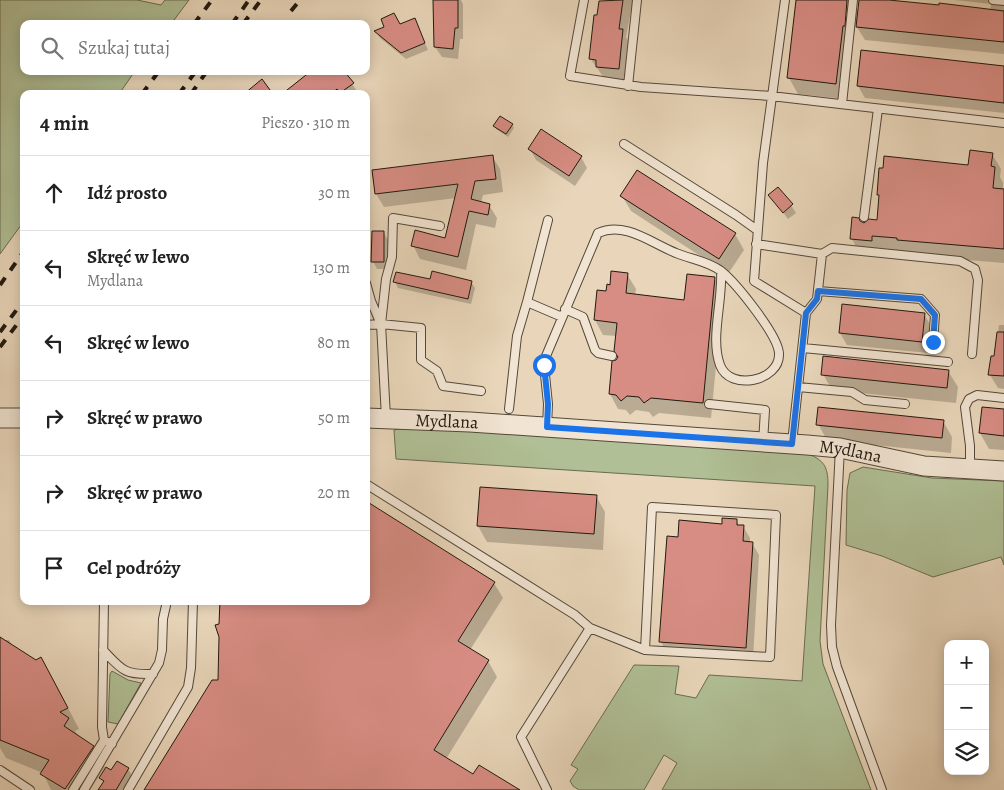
<!DOCTYPE html>
<html lang="pl">
<meta charset="utf-8">
<style>
:root{--surface:#fff;--page:#f2f2f2;--text:#222;--muted:#767676;--line:#e0e0e0}
body{margin:0;font-family:Alegreya,serif;background:var(--page);color:var(--text)}
.controls{position:absolute;right:15px;bottom:15px;display:grid;overflow:hidden;border-radius:10px;box-shadow:0 2px 12px #0003}
.controls button{width:45px;height:45px;display:grid;place-items:center;padding:0;border:0;border-bottom:1px solid var(--line);background:var(--surface);color:var(--text);font:25px sans-serif}
.stop{position:absolute;width:15px;height:15px;margin:-11px;border:4px solid #1a73e8;border-radius:50%;background:#fff}
.stop.end{background:#1a73e8;border-color:#fff;box-shadow:0 1px 5px #0008}
.list{margin:0;padding:0;list-style:none}
h2{display:flex;justify-content:space-between;align-items:center;height:65px;margin:0;padding:0 20px;font-size:21px}
h2 small{font-size:16px;font-weight:400;color:var(--muted)}
.list li{display:grid;grid-template-columns:32px 1fr auto;gap:15px;align-items:center;box-sizing:border-box;height:75px;padding:0 20px;border-top:1px solid var(--line)}
.list b{display:block;font-size:19px;white-space:nowrap}
.list p{margin:0;font-size:16px;white-space:nowrap;color:var(--muted)}
.list em{font-size:16px;font-style:normal;color:var(--muted)}
.icon{flex:none;width:28px;height:28px;fill:none;stroke:currentColor;stroke-width:2;stroke-linecap:round;stroke-linejoin:round}
.map{position:relative;flex:none;width:1004px;height:790px;overflow:hidden}
.search{position:absolute;background:var(--surface);box-shadow:0 2px 12px #0003;left:20px;top:20px;width:350px;height:55px;display:flex;align-items:center;gap:12px;box-sizing:border-box;padding:0 18px;border-radius:10px;color:var(--muted);font-size:19px}
.panel{position:absolute;background:var(--surface);box-shadow:0 2px 12px #0003;left:20px;top:90px;width:350px;height:515px;border-radius:10px}
.map>svg:first-child{display:block}
.green{fill:#b0bf95;stroke:#686c52}
.shadow{fill:#0003}
.building{fill:#d88d84;stroke:#21190f}
.lines{fill:none;stroke-linecap:round;stroke-linejoin:round}
.service-casing{stroke:#53483a;stroke-width:10}
.tertiary-casing{stroke:#53483a;stroke-width:21}
.service{stroke:#f1e4d2;stroke-width:8}
.tertiary{stroke:#f1e4d2;stroke-width:19}
.rail{stroke:#21190f;stroke-width:4;stroke-dasharray:9 9;stroke-linecap:butt}
.route{stroke:#1a73e8;stroke-width:6}
.labels{text-anchor:middle;dominant-baseline:central;stroke-width:4.5;stroke-linejoin:round;paint-order:stroke}
.street-label{font-size:18px;fill:#21190f;stroke:#f1e4d2}
</style>
<div class="map">
<svg width="1004" height="790" viewBox="0 0 1004 790">
<rect width="100%" height="100%" fill="#e9d6ba"/>
<filter id="stains"><feTurbulence type="fractalNoise" baseFrequency=".004" numOctaves="4"/><feColorMatrix values="0 0 0 0 .2 0 0 0 0 .09 0 0 0 0 .02 0 0 0 .5 -.17"/></filter>
<radialGradient id="worn" r=".72"><stop offset=".6" stop-color="#630" stop-opacity="0"/><stop offset="1" stop-color="#630" stop-opacity=".3"/></radialGradient>
<!-- green -->
<path class="green" d="M 0,0 L 137,0 L 161,5 L 165,0 L 189,0 L 171,24 L 24,24 L 24,71 L 135,71 L 119,94 L 24,94 L 24,221 L 0,254 Z
M 413,426 L 806,453 C 824,460 828,466 828,485 L 820,641 L 823,664 L 871,790 L 662,790 L 677,763 L 664,755 L 644,790 L 579,790 L 573,786 L 570,781 L 578,769 L 571,765 L 634,665 L 679,666 L 675,694 L 696,698 L 709,675 L 802,681 L 815,486 L 396,459 L 394,430 Z
M 863,467 L 932,478 L 1004,481 L 1004,565 L 1001,557 L 933,577 L 882,556 L 846,545 L 847,490 L 850,473 Z
M 112,671 L 128,680 L 141,683 L 118,724 L 108,722 L 110,674 Z"/>
<!-- shadow -->
<path class="shadow" d="M 435,0 L 461,0 L 463,4 L 463,39 L 460,39 L 458,59 L 442,57 L 435,47 Z
M 604,0 L 633,0 L 626,37 L 629,42 L 625,80 L 604,78 L 590,58 L 598,16 Z
M 797,0 L 855,0 L 854,7 L 858,14 L 860,0 L 877,0 L 990,12 L 991,4 L 955,0 L 1004,0 L 1004,54 L 865,40 L 855,24 L 849,57 L 845,99 L 798,94 L 789,78 Z
M 415,20 L 428,50 L 406,59 L 380,38 L 376,31 L 400,26 Z
M 1004,67 L 1004,113 L 865,98 L 858,86 Z
M 343,71 L 359,94 L 284,94 Z
M 512,125 L 514,128 L 508,137 L 496,129 L 495,126 Z
M 530,149 L 581,157 L 587,168 L 575,186 L 536,160 Z
M 992,154 L 1001,169 L 1000,177 L 1003,183 L 1003,191 L 1004,191 L 1004,263 L 907,255 L 860,254 L 852,239 L 853,219 L 864,224 L 879,221 L 880,198 L 878,195 L 969,166 Z
M 492,156 L 500,169 L 503,192 L 483,195 L 481,203 L 489,205 L 497,218 L 495,228 L 476,224 L 466,270 L 420,259 L 413,245 L 446,239 L 456,198 L 384,207 L 376,194 Z
M 770,195 L 791,205 L 796,213 L 788,219 Z
M 622,196 L 735,234 L 744,250 L 728,274 L 631,211 Z
M 384,233 L 388,240 L 388,269 L 377,269 L 373,261 Z
M 627,274 L 636,289 L 635,295 L 685,301 L 715,279 L 723,293 L 711,418 L 659,413 L 653,417 L 649,412 L 636,410 L 630,415 L 626,410 L 618,409 L 610,394 L 619,357 L 617,336 L 603,335 L 595,320 L 611,286 Z
M 395,282 L 471,282 L 475,288 L 471,304 L 398,288 Z
M 924,314 L 931,326 L 928,353 L 847,345 L 840,333 Z
M 999,325 L 1004,325 L 1004,389 L 998,388 L 990,375 L 995,357 Z
M 948,371 L 958,387 L 956,403 L 832,390 L 823,374 Z
M 1004,411 L 1004,450 L 989,449 L 980,433 Z
M 943,421 L 952,437 L 951,453 L 827,440 L 818,424 Z
M 596,496 L 605,512 L 603,550 L 487,542 L 478,526 Z
M 736,520 L 739,526 L 743,526 L 750,538 L 750,543 L 752,543 L 759,555 L 753,659 L 667,653 L 661,642 L 679,538 Z
M 494,583 L 503,598 L 470,650 L 488,661 L 497,677 L 446,759 L 473,776 L 517,790 L 145,790 L 219,682 L 366,601 Z
M 0,640 L 9,640 L 13,647 L 53,679 L 79,729 L 75,731 L 79,737 L 93,747 L 105,767 L 90,790 L 51,790 L 43,773 L 6,758 L 0,748 Z
M 117,762 L 128,769 L 133,777 L 124,790 L 100,790 L 104,783 L 101,778 L 111,772 Z"/>
<!-- building -->
<path class="building" d="M 433,0 L 458,0 L 458,28 L 455,28 L 453,49 L 434,47 Z
M 623,0 L 619,29 L 623,29 L 619,69 L 596,67 L 596,60 L 589,59 L 594,15 L 597,15 L 599,1 Z
M 796,0 L 847,0 L 845,26 L 843,26 L 836,84 L 787,78 Z
M 859,0 L 889,0 L 939,5 L 939,3 L 1004,11 L 1004,42 L 856,27 Z
M 394,13 L 400,24 L 415,18 L 425,43 L 401,53 L 374,31 L 384,27 L 381,19 Z
M 861,50 L 1004,66 L 1004,103 L 857,86 Z
M 311,71 L 344,71 L 354,83 L 340,93 L 337,89 L 331,94 L 282,94 Z
M 262,79 L 273,94 L 244,94 Z
M 500,116 L 513,124 L 506,134 L 493,126 Z
M 541,129 L 582,156 L 569,176 L 528,149 Z
M 970,150 L 993,153 L 991,166 L 995,167 L 993,188 L 1004,189 L 1004,249 L 897,240 L 897,238 L 872,236 L 872,241 L 850,239 L 852,217 L 859,218 L 860,221 L 864,223 L 869,219 L 877,220 L 879,195 L 877,195 L 879,168 L 883,168 L 884,156 L 968,165 Z
M 493,155 L 496,179 L 475,181 L 471,199 L 490,204 L 488,215 L 469,211 L 458,257 L 411,246 L 415,230 L 445,238 L 458,184 L 375,194 L 372,170 Z
M 637,170 L 736,233 L 719,259 L 620,196 Z
M 778,187 L 793,204 L 783,213 L 768,195 Z
M 372,231 L 384,231 L 384,262 L 371,262 Z
M 432,271 L 472,281 L 468,299 L 393,282 L 396,272 L 430,279 Z
M 611,271 L 628,273 L 626,293 L 684,300 L 687,274 L 715,277 L 703,403 L 651,398 L 644,403 L 639,397 L 627,396 L 621,401 L 616,395 L 609,394 L 612,361 L 616,360 L 618,357 L 614,351 L 617,323 L 594,320 L 597,290 L 606,291 L 607,284 L 610,285 Z
M 842,304 L 925,313 L 922,342 L 839,333 Z
M 997,332 L 1004,332 L 1004,376 L 988,375 L 991,356 L 994,356 Z
M 823,356 L 949,370 L 947,388 L 821,375 Z
M 818,407 L 944,420 L 942,438 L 816,425 Z
M 982,407 L 1004,409 L 1004,436 L 979,433 Z
M 480,487 L 597,495 L 594,534 L 477,526 Z
M 366,501 L 495,582 L 458,641 L 489,660 L 434,750 L 473,774 L 479,765 L 520,790 L 144,790 L 212,680 L 218,680 L 219,637 L 215,625 L 219,624 L 220,601 L 366,601 Z
M 722,518 L 737,519 L 737,525 L 744,525 L 743,541 L 753,542 L 746,648 L 659,642 L 667,536 L 678,537 L 679,520 L 722,524 Z
M 0,637 L 36,660 L 41,657 L 68,708 L 60,712 L 69,718 L 64,726 L 94,746 L 65,789 L 40,774 L 49,760 L 0,740 Z
M 117,761 L 129,768 L 116,790 L 98,790 L 104,781 L 99,778 L 106,767 L 111,770 Z"/>
<g class="lines">
<defs>
<path id="service" d="M 584,0 L 570,76 L 641,87 L 771,96 L 1004,123
M 785,0 L 763,163 L 754,281 L 806,313 L 792,443
M 993,0 L 1004,1
M 628,86 L 637,0
M 842,104 L 853,0
M 624,144 L 736,215 L 757,230
M 864,217 L 878,109
M 548,220 L 527,302 L 562,317
M 756,244 L 822,254 L 817,299 L 806,313
M 822,254 L 832,248 L 960,261 L 975,269 L 978,280 L 972,354
M 366,283 L 371,301 L 380,322
M 818,291 L 921,299 L 935,315 L 933,342
M 565,309 L 583,317 L 595,350 L 598,353 L 612,356
M 366,325 L 381,324 L 421,328 L 421,360 L 437,371 L 443,386 L 481,391
M 803,348 L 948,362
M 798,387 L 852,392 L 865,400 L 905,404
M 709,404 L 765,410 L 763,442
M 509,409 L 517,336 L 527,302
M 386,418 L 381,324 L 386,279 L 392,257 L 393,218 L 440,226
M 547,427 L 548,404 L 544,365 L 546,356 L 598,233 C 625,221 651,243 676,253 C 690,259 708,261 721,271 C 736,283 779,336 779,354 C 780,381 730,392 720,365 C 710,338 723,301 721,271
M 840,448 L 831,625 L 832,647 L 837,667 L 882,790
M 970,469 L 970,446 L 965,407 L 969,399 L 977,395 L 1004,398
M 366,484 L 575,615 L 590,628 L 521,737 L 547,790
M 104,601 L 102,727 L 104,740 L 112,744
M 590,628 L 645,650 L 770,657 L 776,515 L 652,507 L 645,650
M 103,650 C 122,670 124,675 153,674
M 0,770 L 30,790
M 73,790 L 104,740
M 84,790 L 159,663 L 162,650 L 163,619 L 167,601
M 128,790 L 188,687 L 191,668 L 193,601"/>
<g id="tertiary">
<path d="M 0,418 L 24,418"/>
<path id="s1" d="M 366,418 L 470,422 L 807,445 L 840,448 L 924,466 L 1004,471"/>
</g>
</defs>
<!-- service casing -->
<use href="#service" class="service-casing"/>
<!-- tertiary casing -->
<use href="#tertiary" class="tertiary-casing"/>
<!-- service -->
<use href="#service" class="service"/>
<!-- tertiary -->
<use href="#tertiary" class="tertiary"/>
<!-- rail -->
<path class="rail" d="M 291,11 L 300,0
M 194,24 L 212,0
M 232,24 L 249,0
M 243,24 L 261,0
M 142,94 L 159,71
M 179,94 L 196,71
M 191,94 L 207,71
M 0,285 L 24,251
M 0,332 L 24,300
M 0,347 L 24,315"/>
</g>
<g class="lines">
<!-- route -->
<path class="route" d="M 544,365 L 548,404 L 547,427 L 792,444 L 806,313 L 817,299 L 818,291 L 921,299 L 935,315 L 933,342"/>
</g>
<g class="labels">
<!-- street labels -->
<g class="street-label">
<text stroke="none"><textPath href="#s1" startOffset="81">Mydlana</textPath></text>
<text stroke="none"><textPath href="#s1" startOffset="486">Mydlana</textPath></text>
</g>
</g>
<rect width="100%" height="100%" filter="url(#stains)"/>
<rect width="100%" height="100%" fill="url(#worn)"/>
</svg>
<div class="controls">
<button>+</button>
<button>−</button>
<button><svg class="icon" aria-label="layers" viewBox="0 0 24 24"><path d="M12 4l9 5-9 5-9-5zM3 14l9 5 9-5"/></svg></button>
</div>
<div class="stop" style="left:544px;top:365px"></div>
<div class="stop end" style="left:933px;top:342px"></div>
<div class="search"><svg class="icon" aria-label="search" viewBox="0 0 24 24"><circle cx="10" cy="10" r="6"/><path d="M15 15l6 6"/></svg>Szukaj tutaj</div>
<section class="panel">
<h2>4 min<small>Pieszo · 310 m</small></h2>
<ul class="list">
<li><svg class="icon" aria-label="ahead" viewBox="0 0 24 24"><path d="M12 20V5M6 11l6-6 6 6"/></svg><div><b>Idź prosto</b></div><em>30 m</em></li>
<li><svg class="icon" aria-label="left" viewBox="0 0 24 24"><path d="M17 20v-9H6M10 6l-5 5 5 5"/></svg><div><b>Skręć w lewo</b><p>Mydlana</p></div><em>130 m</em></li>
<li><svg class="icon" aria-label="left" viewBox="0 0 24 24"><path d="M17 20v-9H6M10 6l-5 5 5 5"/></svg><div><b>Skręć w lewo</b></div><em>80 m</em></li>
<li><svg class="icon" aria-label="right" viewBox="0 0 24 24"><path d="M7 20v-9h11M14 6l5 5-5 5"/></svg><div><b>Skręć w prawo</b></div><em>50 m</em></li>
<li><svg class="icon" aria-label="right" viewBox="0 0 24 24"><path d="M7 20v-9h11M14 6l5 5-5 5"/></svg><div><b>Skręć w prawo</b></div><em>20 m</em></li>
<li><svg class="icon" aria-label="arrive" viewBox="0 0 24 24"><path d="M6 21V4h12l-3 4 3 4H6"/></svg><div><b>Cel podróży</b></div></li>
</ul>
</section>
</div>
